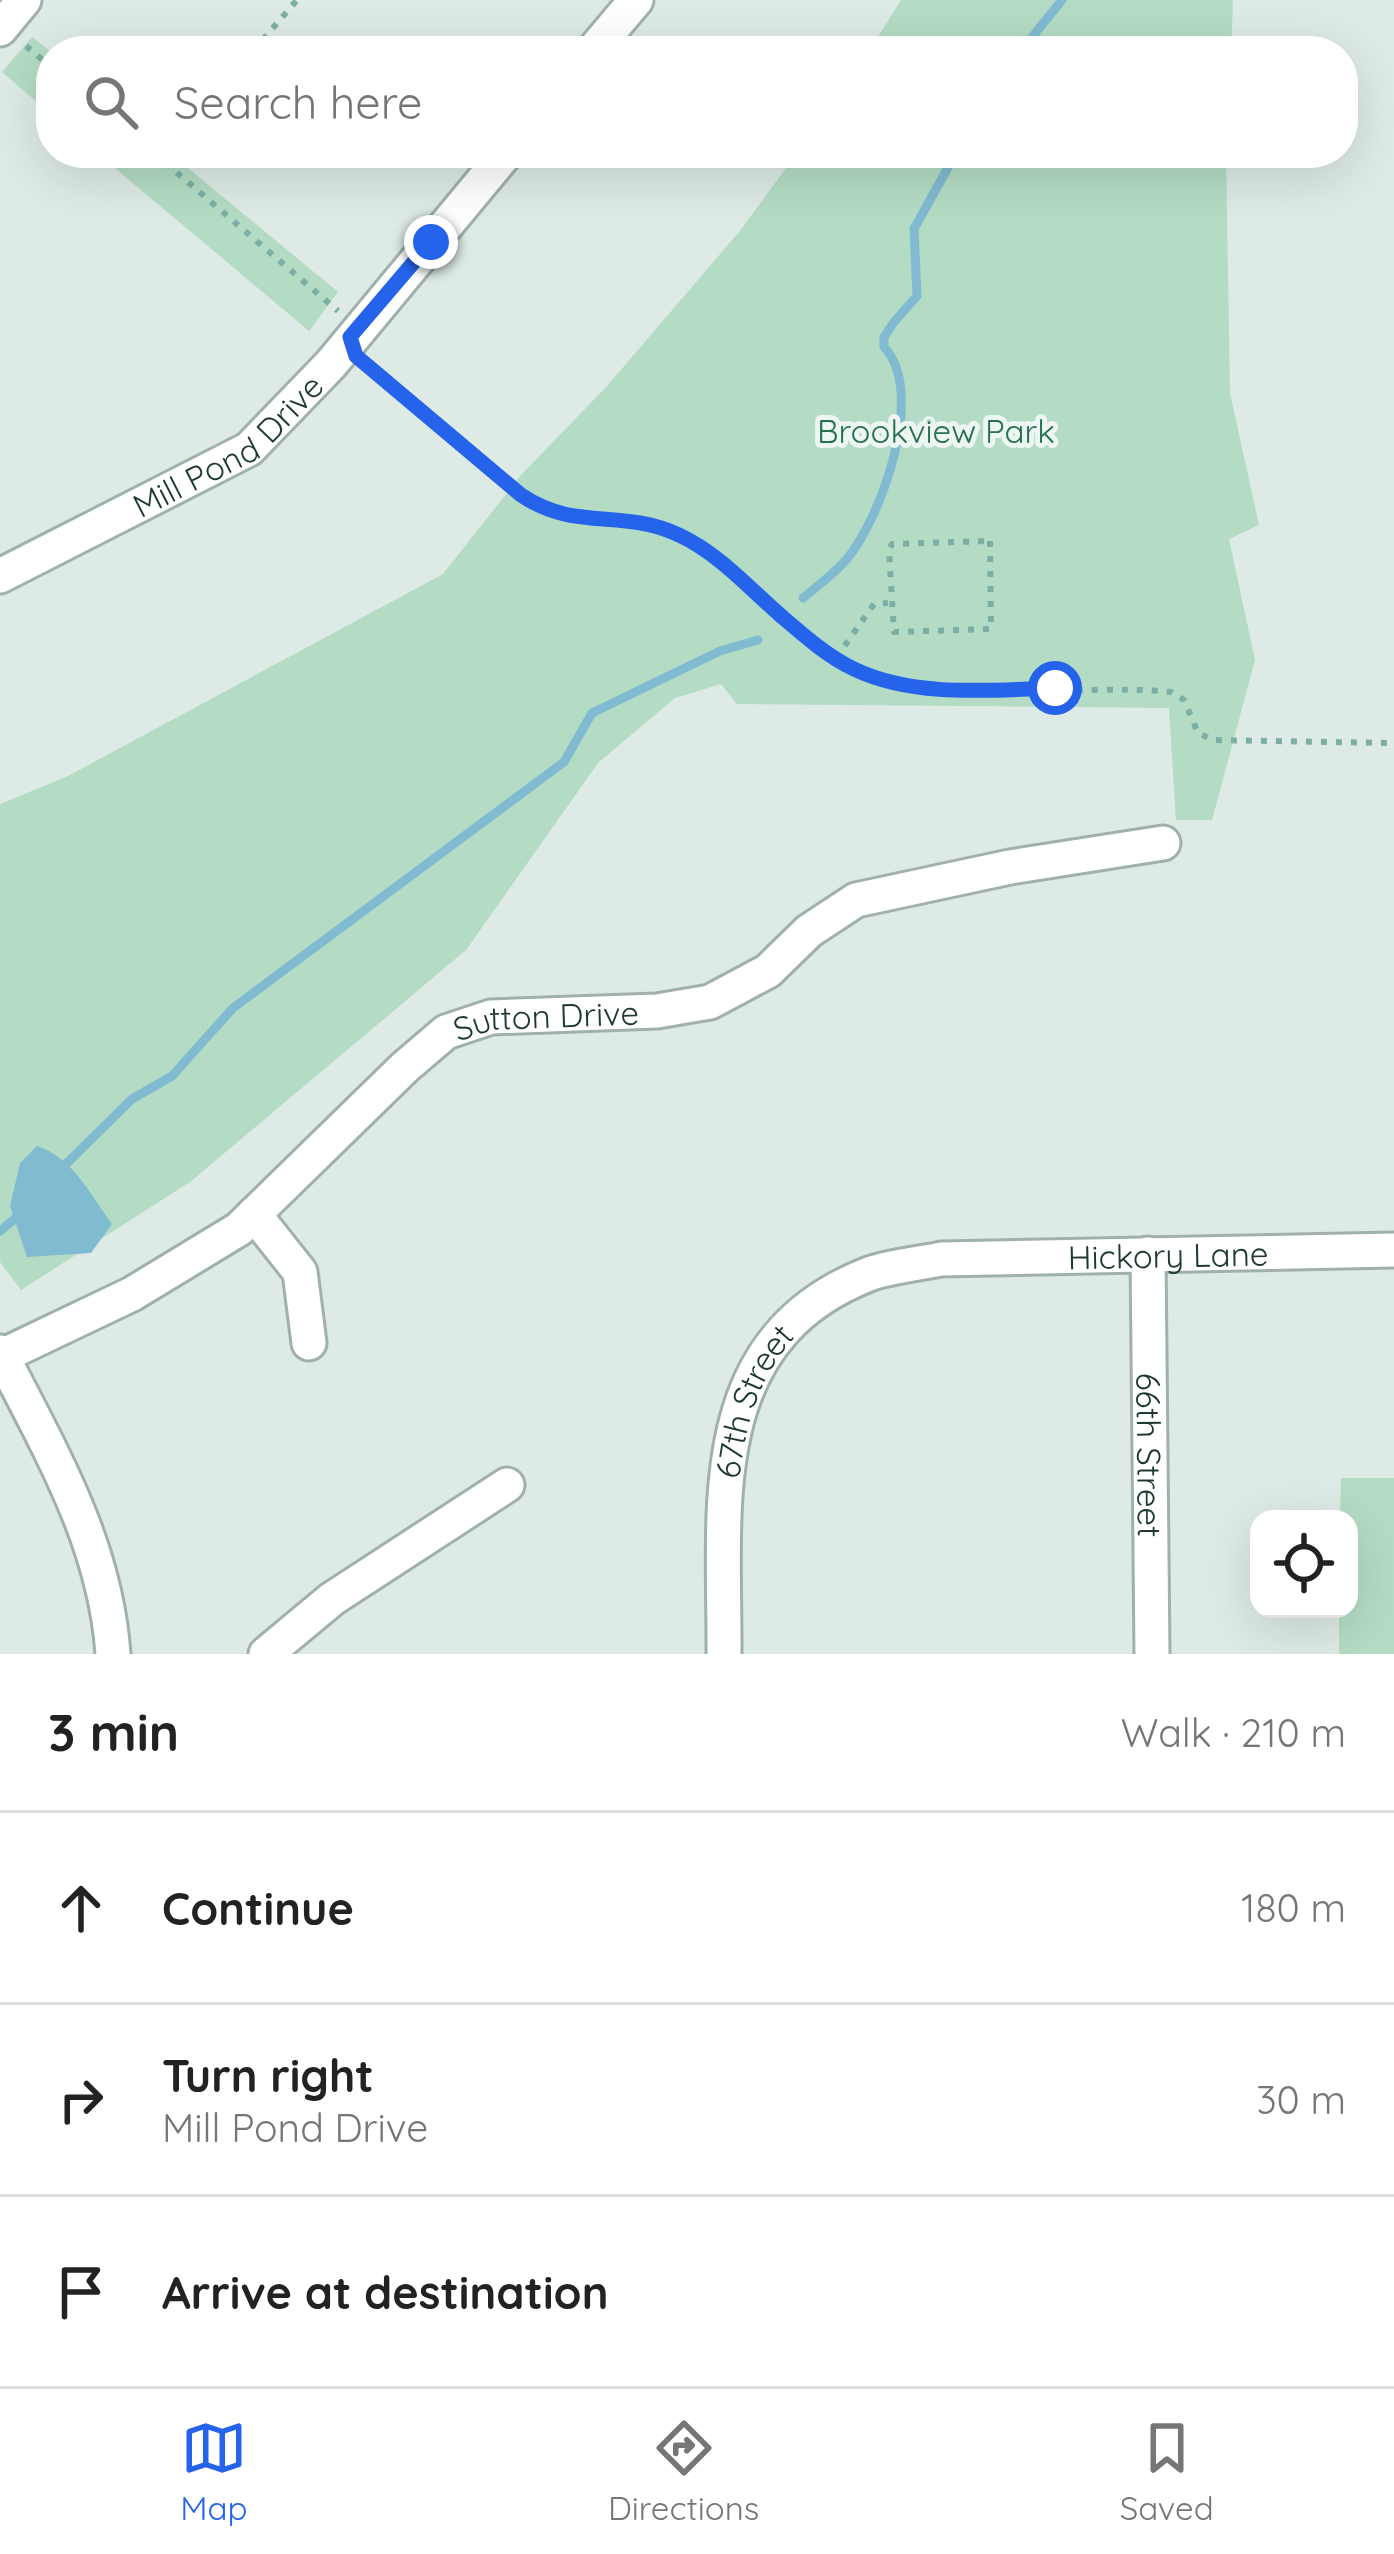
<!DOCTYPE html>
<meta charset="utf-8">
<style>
:root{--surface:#fff;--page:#f2f2f2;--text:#222;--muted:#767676;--line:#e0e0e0;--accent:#2563eb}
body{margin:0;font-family:Quicksand,sans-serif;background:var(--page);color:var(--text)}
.controls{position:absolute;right:36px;bottom:36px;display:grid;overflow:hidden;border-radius:24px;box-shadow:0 12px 48px #0002}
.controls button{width:108px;height:108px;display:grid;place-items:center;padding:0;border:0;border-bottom:3px solid var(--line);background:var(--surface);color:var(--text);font:60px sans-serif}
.stop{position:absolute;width:36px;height:36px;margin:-27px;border:9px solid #2563eb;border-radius:50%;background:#fff}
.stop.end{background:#2563eb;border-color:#fff;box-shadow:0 3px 12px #0008}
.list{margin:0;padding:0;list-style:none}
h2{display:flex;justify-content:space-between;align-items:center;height:156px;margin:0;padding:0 48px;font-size:51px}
h2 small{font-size:39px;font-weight:400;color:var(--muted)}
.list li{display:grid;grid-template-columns:78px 1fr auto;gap:36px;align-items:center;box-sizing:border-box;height:192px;padding:0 48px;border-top:3px solid var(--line)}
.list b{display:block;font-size:45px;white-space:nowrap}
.list p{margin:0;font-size:39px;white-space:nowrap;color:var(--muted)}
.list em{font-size:39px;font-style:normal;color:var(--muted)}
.icon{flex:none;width:66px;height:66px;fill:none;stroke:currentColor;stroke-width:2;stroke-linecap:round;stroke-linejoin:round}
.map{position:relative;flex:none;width:1394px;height:1654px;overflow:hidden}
.search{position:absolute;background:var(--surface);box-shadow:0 12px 48px #0002;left:36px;right:36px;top:36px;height:132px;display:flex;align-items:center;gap:30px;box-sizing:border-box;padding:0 42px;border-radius:48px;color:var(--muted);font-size:45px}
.sheet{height:732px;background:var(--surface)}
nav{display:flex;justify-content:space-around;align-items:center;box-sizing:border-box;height:168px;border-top:3px solid var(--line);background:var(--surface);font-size:33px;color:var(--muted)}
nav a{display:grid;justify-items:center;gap:6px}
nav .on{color:var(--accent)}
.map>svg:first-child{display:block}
.green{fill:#b4dcc4}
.water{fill:#81bbd2}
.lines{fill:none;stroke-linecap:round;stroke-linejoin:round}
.stream{stroke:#81bbd2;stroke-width:9}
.minor-casing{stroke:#a0b1ad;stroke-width:39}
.path{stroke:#7bafa5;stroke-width:6;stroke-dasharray:6 9;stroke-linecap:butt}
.minor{stroke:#fff;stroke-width:33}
.route{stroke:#2563eb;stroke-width:15}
.labels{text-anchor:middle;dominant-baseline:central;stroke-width:10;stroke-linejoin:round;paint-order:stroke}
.park-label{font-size:33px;fill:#27714d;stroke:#edf6f3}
.street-label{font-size:33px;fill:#1e3935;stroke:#edf6f3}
</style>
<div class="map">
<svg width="1394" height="1654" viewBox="0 0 1394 1654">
<rect width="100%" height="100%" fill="#ddeae5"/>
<!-- green -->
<path class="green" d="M 901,0 L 1233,0 L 1231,51 L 869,51 Z
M 32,37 L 51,52 L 51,114 L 2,72 Z
M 97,153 L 170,153 L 338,292 L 309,331 Z
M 797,153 L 1226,153 L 1230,393 L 1259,525 L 1229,539 L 1255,660 L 1212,820 L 1176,820 L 1169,708 L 737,704 L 721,684 L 675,698 L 598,763 L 466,950 L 190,1182 L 21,1290 L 0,1262 L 0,804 L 66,777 L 443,574 L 522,474 L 608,385 L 739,232 Z
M 1341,1478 L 1394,1478 L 1394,1654 L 1339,1654 L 1339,1609 L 1349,1609 L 1349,1519 L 1340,1519 Z"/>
<!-- water -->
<path class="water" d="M 37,1146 C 73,1158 90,1194 112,1224 L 91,1253 L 27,1257 L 10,1206 L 20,1163 Z"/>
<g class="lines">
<!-- stream -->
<path class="stream" d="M 1021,51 L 1062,0
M 803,598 C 817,586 834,574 846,560 C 881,519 927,392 884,347 L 884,337 L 894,322 L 917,296 L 914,229 L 956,153
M 61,1169 L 132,1099 L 172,1076 L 233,1008 L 564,762 L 592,713 L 720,651 L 758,640
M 0,1231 L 17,1217"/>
<defs>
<g id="minor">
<path d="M 0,29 L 24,0"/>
<path d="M 593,51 L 636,0"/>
<path id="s1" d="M 0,576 L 249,449 L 331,364 L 506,153"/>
<path d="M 254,1214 L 300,1272 L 309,1343"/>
<path id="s2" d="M 1148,1254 L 1152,1654"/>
<path d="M 0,1352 C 50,1451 105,1541 113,1654"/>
<path id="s3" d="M 2,1356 L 132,1294 L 239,1229 L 405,1067 L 446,1032 L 491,1017 L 657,1011 L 710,1002 L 768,971 L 809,931 L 856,900 L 1010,867 L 1163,843"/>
<path d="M 266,1654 L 332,1599 L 507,1485"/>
<path id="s4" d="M 724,1654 C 725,1507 700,1340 869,1274 C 891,1266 918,1264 941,1259 L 1394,1250"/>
</g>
</defs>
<!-- minor casing -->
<use href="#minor" class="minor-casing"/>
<!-- path -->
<path class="path" d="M 26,46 L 51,67
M 253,51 L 297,0
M 154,153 L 338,311
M 369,367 L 521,495 C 576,531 620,509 678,535 C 745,565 787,635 853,668 C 934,710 1078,682 1171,692 L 1184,700 L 1198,733 L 1213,740 L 1394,743
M 990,541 L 991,629 L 894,632 L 889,550 L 892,544 Z
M 836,658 L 874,604 L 888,603"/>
<!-- minor -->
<use href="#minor" class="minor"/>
</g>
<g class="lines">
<!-- route -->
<path class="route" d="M 431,242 L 350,337 L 356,356 L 521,495 C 576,532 621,508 679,535 C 718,553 748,587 780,615 C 802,634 828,657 854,669 C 914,698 991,690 1055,688"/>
</g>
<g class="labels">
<!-- park labels -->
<g class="park-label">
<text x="936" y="430">Brookview Park</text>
</g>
<!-- street labels -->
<g class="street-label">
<text stroke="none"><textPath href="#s1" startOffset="264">Mill Pond Drive</textPath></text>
<text stroke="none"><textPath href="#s3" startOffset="657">Sutton Drive</textPath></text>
<text stroke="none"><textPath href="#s4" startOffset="741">Hickory Lane</textPath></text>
<text stroke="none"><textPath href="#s4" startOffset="258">67th Street</textPath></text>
<text stroke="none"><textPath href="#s2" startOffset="201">66th Street</textPath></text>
</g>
</g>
</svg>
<div class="controls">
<button><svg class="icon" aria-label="locate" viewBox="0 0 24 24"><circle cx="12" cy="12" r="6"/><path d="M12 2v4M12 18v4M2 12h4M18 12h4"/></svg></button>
</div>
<div class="stop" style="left:1055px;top:688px"></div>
<div class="stop end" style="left:431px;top:242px"></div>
<div class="search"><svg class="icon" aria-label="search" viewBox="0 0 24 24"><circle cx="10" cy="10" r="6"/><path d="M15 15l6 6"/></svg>Search here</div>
</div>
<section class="sheet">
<h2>3 min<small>Walk · 210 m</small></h2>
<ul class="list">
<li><svg class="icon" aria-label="ahead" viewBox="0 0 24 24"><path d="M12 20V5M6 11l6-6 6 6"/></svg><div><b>Continue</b></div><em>180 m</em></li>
<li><svg class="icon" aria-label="right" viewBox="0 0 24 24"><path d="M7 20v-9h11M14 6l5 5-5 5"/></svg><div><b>Turn right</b><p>Mill Pond Drive</p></div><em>30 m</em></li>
<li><svg class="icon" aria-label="arrive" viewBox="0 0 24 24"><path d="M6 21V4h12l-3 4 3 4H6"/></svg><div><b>Arrive at destination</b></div></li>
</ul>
</section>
<nav>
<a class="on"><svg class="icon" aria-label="map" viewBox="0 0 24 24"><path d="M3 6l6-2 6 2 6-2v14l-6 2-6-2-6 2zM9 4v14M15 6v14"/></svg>Map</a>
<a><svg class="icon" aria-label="directions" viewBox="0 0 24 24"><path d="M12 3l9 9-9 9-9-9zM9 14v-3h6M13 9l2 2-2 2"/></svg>Directions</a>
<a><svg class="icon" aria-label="saved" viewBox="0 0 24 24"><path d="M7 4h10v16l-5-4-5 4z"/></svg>Saved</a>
</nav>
